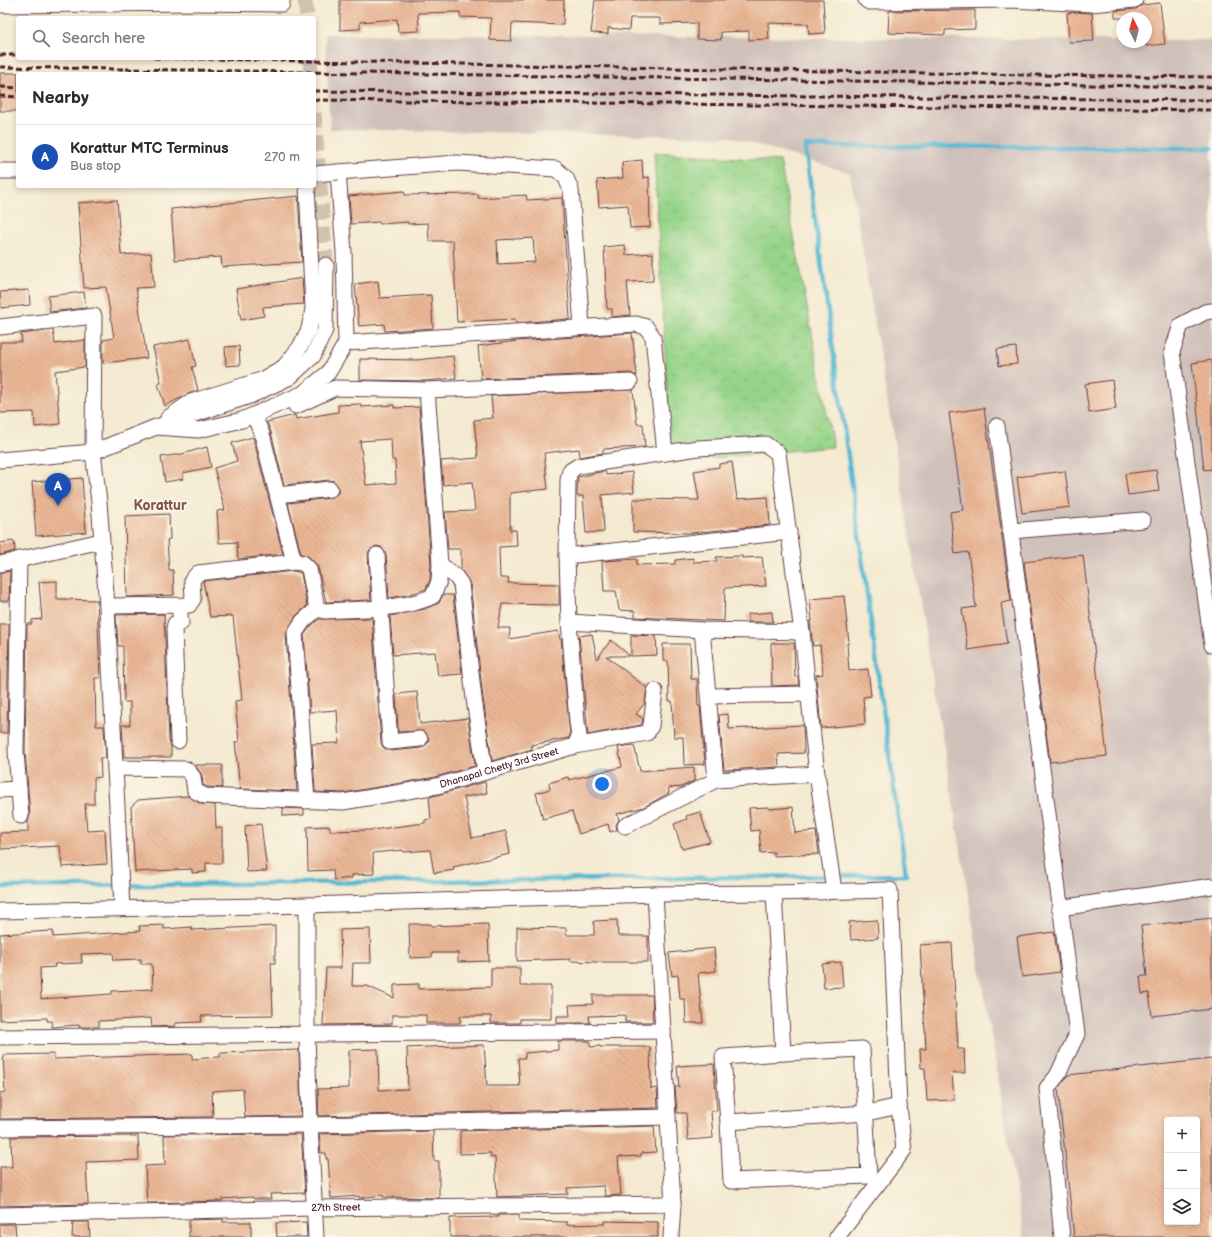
<!DOCTYPE html>
<meta charset="utf-8">
<style>
:root{--surface:#fff;--page:#f7f7f7;--text:#2b2b33;--muted:#7c7c81;--line:#e1e1e2;--accent:#0b8043}
body{margin:0;font-family:"Balsamiq Sans",sans-serif;background:var(--page);color:var(--text)}
.controls{position:absolute;right:12px;bottom:12px;display:grid;overflow:hidden;border-radius:4px;box-shadow:0 2px 6px #0003}
.controls button{width:36px;height:36px;display:grid;place-items:center;padding:0;border:0;border-bottom:1px solid var(--line);background:var(--surface);color:var(--text);font:20px sans-serif}
.compass{position:absolute;left:1116px;top:12px;width:36px;height:36px;border-radius:50%;background:var(--surface);box-shadow:0 2px 6px #0003;rotate:354deg}
.you{position:absolute;left:602px;top:784px;width:14px;height:14px;margin:-10px;border:3px solid #fff;border-radius:50%;background:#1a73e8;box-shadow:0 0 0 6px #1a73e833}
.badge{display:grid;place-items:center;width:26px;height:26px;border-radius:50%;background:var(--accent);color:#fff;font-size:13px;font-weight:700}
.pin{position:absolute;translate:-50% -33px;filter:drop-shadow(0 1px 2px #0008)}
.pin::after{content:'';position:absolute;top:21px;width:14px;height:12px;background:inherit;clip-path:polygon(0 0,100% 0,50% 100%)}
.list{margin:0;padding:0;list-style:none}
h2{display:flex;justify-content:space-between;align-items:center;height:52px;margin:0;padding:0 16px;font-size:17px}
h2 small{font-size:13px;font-weight:400;color:var(--muted)}
.list li{display:grid;grid-template-columns:26px 1fr auto;gap:12px;align-items:center;box-sizing:border-box;height:64px;padding:0 16px;border-top:1px solid var(--line)}
.list b{display:block;font-size:15px;white-space:nowrap}
.list p{margin:0;font-size:13px;white-space:nowrap;color:var(--muted)}
.list em{font-size:13px;font-style:normal;color:var(--muted)}
.icon{flex:none;width:22px;height:22px;fill:none;stroke:currentColor;stroke-width:2;stroke-linecap:round;stroke-linejoin:round}
.map{position:relative;flex:none;width:1212px;height:1237px;overflow:hidden}
.search{position:absolute;background:var(--surface);box-shadow:0 2px 6px #0003;left:16px;top:16px;width:300px;height:44px;display:flex;align-items:center;gap:10px;box-sizing:border-box;padding:0 14px;border-radius:4px;color:var(--muted);font-size:15px}
.panel{position:absolute;background:var(--surface);box-shadow:0 2px 6px #0003;left:16px;top:72px;width:300px;height:116px;border-radius:4px}
.map>svg:first-child{display:block}
.industrial{fill:#cfc0ba;fill-rule:evenodd}
.park{fill:url(#park-crowns);stroke:#707a5a}
.lines{fill:none;stroke-linecap:round;stroke-linejoin:round}
.stream{stroke:#54b8d2;stroke-width:4.5}
.building{fill:url(#building-back-hatch);fill-rule:evenodd}
.minor-tunnel{stroke:#d2c1b0;stroke-width:15;stroke-dasharray:15 8;stroke-linecap:butt}
.minor-casing{stroke:#643d44;stroke-width:17}
.minor{stroke:#fff;stroke-width:15}
.rail{stroke:#4a1f2b;stroke-width:3;stroke-dasharray:6 3;stroke-linecap:butt}
.minor-bridge-casing{stroke:#643d44;stroke-width:17;stroke-linecap:butt}
.minor-bridge{stroke:#fff;stroke-width:15}
.labels{text-anchor:middle;dominant-baseline:central;stroke-width:3.5;stroke-linejoin:round;paint-order:stroke}
.street-label{font-size:10px;fill:#4a1f2b;stroke:#fcf5e5}
.district-label{font-size:14px;font-weight:bold;fill:#825450;stroke:#fcf5e5}
</style>
<div class="map">
<svg width="1212" height="1237" viewBox="0 0 1212 1237">
<defs>
<pattern id="park-crowns" width="20" height="18" patternUnits="userSpaceOnUse"><rect width="20" height="18" fill="#96d489"/><path d="M2 6a3 3 0 1 1 6 0M12 15a3 3 0 1 1 6 0" fill="none" stroke="#83b676"/></pattern>
<pattern id="building-back-hatch" width="6" height="6" patternUnits="userSpaceOnUse"><rect width="6" height="6" fill="#eab694"/><path d="M-1 5l2 2M0 0l6 6M5-1l2 2" fill="none" stroke="#ca9c80"/></pattern>
</defs>
<rect width="100%" height="100%" fill="#fcf5e5"/>
<filter id="ink" filterUnits="userSpaceOnUse"><feTurbulence type="fractalNoise" baseFrequency=".025" numOctaves="2"/><feDisplacementMap in="SourceGraphic" scale="8" xChannelSelector="R" yChannelSelector="G"/><feConvolveMatrix kernelMatrix="1 2 1 2 8 2 1 2 1" color-interpolation-filters="sRGB"/></filter>
<filter id="wash" filterUnits="userSpaceOnUse"><feTurbulence type="fractalNoise" baseFrequency=".012" numOctaves="4" result="noise"/><feDisplacementMap in="SourceGraphic" scale="16" xChannelSelector="R" yChannelSelector="G"/><feGaussianBlur stdDeviation="0.9" result="paint"/><feColorMatrix in="noise" values="0 0 0 0 0 0 0 0 0 0 0 0 0 0 0 0 0 1.4 0 .05"/><feComposite in="paint" operator="in"/></filter>
<g filter="url(#wash)">
<rect width="100%" height="100%" fill="#f4ead1"/>
<!-- industrial -->
<path class="industrial" d="M 325,34 L 1122,40 L 1122,42 L 1146,42 L 1146,40 L 1212,40 L 1212,1237 L 1024,1237 L 850,173 L 731,137 L 330,129 ZM 1167,1120 L 1197,1120 L 1197,1222 L 1167,1222 Z"/>
<!-- park -->
<path class="park" d="M 654,152 L 780,161 L 833,447 L 671,462 Z"/>
<g class="lines">
<!-- stream -->
<path class="stream" d="M 0,887 L 906,875 L 805,146 L 1212,148"/>
</g>
<g id="blocks">
<!-- building -->
<path class="building" d="M 340,0 L 564,0 L 563,25 L 512,23 L 511,41 L 490,40 L 491,18 L 460,17 L 460,12 L 418,13 L 419,31 L 398,32 L 397,19 L 360,22 L 360,29 L 340,30 Z
M 595,0 L 823,0 L 825,33 L 809,34 L 808,24 L 768,23 L 769,39 L 749,40 L 749,31 L 721,32 L 721,40 L 697,39 L 697,23 L 660,24 L 660,18 L 630,18 L 629,30 L 608,28 L 608,34 L 591,33 Z
M 1160,3 L 1165,44 L 1146,46 L 1146,18 L 1115,18 L 1115,11 L 1136,9 L 1142,5 Z
M 975,10 L 975,29 L 945,30 L 945,35 L 888,33 L 889,11 Z
M 1077,12 L 1092,13 L 1094,41 L 1069,42 L 1067,13 Z
M 0,73 L 18,73 L 18,111 L 0,111 Z
M 642,160 L 643,178 L 649,177 L 650,227 L 630,228 L 628,205 L 599,207 L 597,180 L 623,178 L 622,162 Z
M 404,191 L 405,195 L 478,194 L 478,198 L 526,195 L 527,200 L 562,198 L 570,319 L 516,323 L 515,319 L 457,322 L 453,241 L 429,241 L 428,223 L 408,224 L 408,222 L 380,224 L 379,222 L 351,224 L 349,196 ZM 533,238 L 535,262 L 498,264 L 497,240 Z
M 298,196 L 302,262 L 222,267 L 221,257 L 175,260 L 171,209 Z
M 117,200 L 121,255 L 151,253 L 154,287 L 136,288 L 147,358 L 103,363 L 103,340 L 114,338 L 106,287 L 84,288 L 78,203 Z
M 625,245 L 626,255 L 653,253 L 653,281 L 627,282 L 630,315 L 612,317 L 612,309 L 607,309 L 604,247 Z
M 302,278 L 304,304 L 263,307 L 264,316 L 241,320 L 236,289 Z
M 378,281 L 380,298 L 431,295 L 433,328 L 385,331 L 384,324 L 359,326 L 355,284 Z
M 29,290 L 30,305 L 1,308 L 0,292 Z
M 84,292 L 86,308 L 50,312 L 48,296 Z
M 53,330 L 55,344 L 85,340 L 85,367 L 55,371 L 60,424 L 35,427 L 34,412 L 0,413 L 0,342 L 22,342 L 21,334 Z
M 632,333 L 637,376 L 630,373 L 481,379 L 478,346 L 517,341 Z
M 190,339 L 196,366 L 192,367 L 198,390 L 188,394 L 165,406 L 158,384 L 161,383 L 153,347 Z
M 239,346 L 240,365 L 226,366 L 225,347 Z
M 1016,347 L 1017,364 L 999,366 L 997,349 Z
M 453,356 L 456,378 L 427,381 L 360,380 L 360,359 L 416,360 Z
M 1212,360 L 1212,469 L 1204,470 L 1192,363 Z
M 1112,380 L 1116,409 L 1089,413 L 1085,384 Z
M 633,390 L 637,424 L 643,424 L 645,447 L 603,449 L 603,453 L 580,457 L 579,449 L 544,453 L 548,489 L 510,493 L 510,530 L 516,530 L 517,546 L 499,547 L 500,578 L 509,578 L 508,583 L 559,584 L 559,605 L 502,604 L 498,628 L 510,628 L 509,639 L 558,631 L 560,639 L 561,639 L 570,735 L 569,738 L 531,745 L 532,749 L 492,761 L 483,698 L 470,583 L 461,570 L 461,549 L 448,549 L 445,512 L 475,511 L 472,482 L 443,485 L 441,461 L 478,458 L 474,420 L 493,418 L 491,396 Z
M 361,404 L 361,407 L 394,405 L 394,408 L 419,407 L 431,564 L 430,580 L 426,589 L 407,595 L 389,598 L 386,554 L 381,547 L 376,546 L 369,551 L 368,555 L 371,600 L 326,602 L 318,567 L 309,557 L 301,554 L 288,503 L 331,498 L 338,493 L 339,488 L 334,481 L 329,480 L 284,485 L 271,432 L 267,422 L 295,415 L 296,419 L 338,412 L 338,405 ZM 391,439 L 392,460 L 395,460 L 396,483 L 366,485 L 360,441 Z
M 984,408 L 1011,601 L 1001,603 L 1007,644 L 968,650 L 962,609 L 976,607 L 968,552 L 955,554 L 950,512 L 963,510 L 949,413 Z
M 253,437 L 283,554 L 238,559 L 237,542 L 219,543 L 217,511 L 225,510 L 214,468 L 237,461 L 232,443 Z
M 207,447 L 211,467 L 183,473 L 183,479 L 165,482 L 161,457 L 182,454 Z
M 732,462 L 737,499 L 768,497 L 770,525 L 690,533 L 633,532 L 633,499 L 699,500 L 694,471 L 719,467 L 719,464 Z
M 1156,470 L 1159,491 L 1128,495 L 1125,474 Z
M 605,471 L 606,475 L 632,472 L 634,492 L 602,495 L 604,532 L 586,533 L 583,496 L 577,496 L 578,477 Z
M 1065,471 L 1070,507 L 1022,513 L 1017,477 Z
M 82,478 L 86,532 L 36,536 L 32,482 Z
M 169,514 L 170,539 L 167,540 L 169,570 L 173,570 L 174,595 L 127,597 L 125,516 Z
M 14,541 L 15,551 L 0,555 L 0,543 Z
M 1083,555 L 1107,756 L 1050,762 L 1024,562 Z
M 742,556 L 742,558 L 762,557 L 766,586 L 725,588 L 724,621 L 635,617 L 635,611 L 619,610 L 616,591 L 604,591 L 602,561 L 637,559 L 637,565 L 675,564 L 675,560 L 693,558 L 693,562 L 717,561 L 716,557 Z
M 10,571 L 9,601 L 0,601 L 0,573 Z
M 294,571 L 301,573 L 307,606 L 296,616 L 286,634 L 297,791 L 240,789 L 235,742 L 239,742 L 235,701 L 242,700 L 233,616 L 210,617 L 203,581 Z
M 57,581 L 57,599 L 97,600 L 100,678 L 95,678 L 96,726 L 104,726 L 106,758 L 100,758 L 101,777 L 94,778 L 94,804 L 85,804 L 87,831 L 105,830 L 107,864 L 62,867 L 60,846 L 0,849 L 0,833 L 28,832 L 28,822 L 30,815 L 25,751 L 27,624 L 32,624 L 32,620 L 42,619 L 39,582 Z
M 443,595 L 453,595 L 462,674 L 438,676 L 435,652 L 393,655 L 390,616 L 425,609 L 439,603 Z
M 844,596 L 849,643 L 847,643 L 849,671 L 868,669 L 871,696 L 863,697 L 865,724 L 821,728 L 816,675 L 823,674 L 820,645 L 813,646 L 810,621 L 812,621 L 810,599 Z
M 772,612 L 773,622 L 748,622 L 748,614 Z
M 164,614 L 169,741 L 171,747 L 171,757 L 124,757 L 122,725 L 130,725 L 130,702 L 124,702 L 123,646 L 118,646 L 116,615 Z
M 372,618 L 381,743 L 383,747 L 391,751 L 421,748 L 428,743 L 429,738 L 423,731 L 398,732 L 396,694 L 417,692 L 420,724 L 468,718 L 475,766 L 435,777 L 344,793 L 315,792 L 312,744 L 339,743 L 337,710 L 310,712 L 304,635 L 310,627 L 319,619 Z
M 0,624 L 9,624 L 7,733 L 0,733 Z
M 592,634 L 597,659 L 611,640 L 630,656 L 606,656 L 647,688 L 645,703 L 636,714 L 643,719 L 641,725 L 588,735 L 579,636 Z
M 631,635 L 656,636 L 657,655 L 631,656 Z
M 771,643 L 794,643 L 795,677 L 798,676 L 799,685 L 772,686 Z
M 663,644 L 690,644 L 691,679 L 697,679 L 698,706 L 700,706 L 705,764 L 684,765 L 683,737 L 674,737 L 672,701 L 669,701 L 668,661 L 663,661 Z
M 728,714 L 729,729 L 803,725 L 804,753 L 778,754 L 779,767 L 724,770 L 719,715 Z
M 634,745 L 640,771 L 694,767 L 694,781 L 681,787 L 668,788 L 669,793 L 644,807 L 617,814 L 619,820 L 616,825 L 617,830 L 610,832 L 608,824 L 579,834 L 572,811 L 543,819 L 536,793 L 550,789 L 549,783 L 568,777 L 569,780 L 622,767 L 618,747 Z
M 195,765 L 222,765 L 222,788 L 207,787 L 203,785 L 202,775 Z
M 485,782 L 487,793 L 464,797 L 472,838 L 506,831 L 510,854 L 453,867 L 454,870 L 434,873 L 430,850 L 404,852 L 403,850 L 373,853 L 374,874 L 352,875 L 352,878 L 334,880 L 333,870 L 308,871 L 307,827 L 330,826 L 330,831 L 372,830 L 425,823 L 425,820 L 431,819 L 429,797 Z
M 188,796 L 201,804 L 215,805 L 216,828 L 222,828 L 222,863 L 206,863 L 206,872 L 192,873 L 192,869 L 135,872 L 131,807 L 138,800 Z
M 769,807 L 769,809 L 793,807 L 795,833 L 816,831 L 819,854 L 774,856 L 774,852 L 761,853 L 759,830 L 751,831 L 749,808 Z
M 283,808 L 304,809 L 304,815 L 283,816 Z
M 700,812 L 710,842 L 682,849 L 674,824 L 687,819 L 686,816 Z
M 261,824 L 267,871 L 247,872 L 245,826 Z
M 1212,918 L 1212,1009 L 1152,1016 L 1149,993 L 1142,994 L 1140,976 L 1147,976 L 1141,926 Z
M 617,920 L 618,936 L 648,936 L 648,962 L 595,962 L 570,961 L 570,959 L 517,961 L 517,927 L 566,928 L 566,935 L 594,935 L 594,921 Z
M 877,920 L 878,938 L 851,940 L 849,922 Z
M 409,924 L 431,924 L 431,926 L 488,924 L 489,961 L 458,962 L 458,953 L 432,953 L 432,957 L 410,958 Z
M 164,925 L 164,929 L 192,927 L 192,930 L 275,926 L 275,963 L 271,963 L 273,1015 L 201,1016 L 202,1022 L 175,1023 L 175,1026 L 152,1027 L 151,1018 L 99,1021 L 99,1027 L 79,1027 L 79,1025 L 52,1027 L 52,1021 L 47,1021 L 47,1018 L 0,1020 L 0,934 L 53,931 L 53,937 L 140,931 L 139,926 ZM 113,953 L 114,960 L 141,959 L 141,964 L 152,964 L 153,989 L 112,991 L 112,994 L 41,999 L 40,968 L 55,967 L 54,964 L 82,963 L 81,954 Z
M 370,929 L 371,963 L 353,963 L 352,986 L 367,986 L 394,998 L 394,985 L 419,984 L 419,989 L 491,987 L 491,968 L 520,968 L 520,986 L 551,986 L 551,1019 L 520,1019 L 520,1023 L 491,1023 L 491,1016 L 460,1016 L 460,1023 L 426,1023 L 426,1015 L 392,1015 L 392,1024 L 323,1025 L 326,968 L 341,968 L 340,930 Z
M 1054,932 L 1060,972 L 1022,977 L 1017,937 Z
M 952,943 L 958,1049 L 964,1049 L 965,1073 L 952,1073 L 954,1100 L 927,1101 L 925,1068 L 921,1068 L 920,1049 L 926,1049 L 920,945 Z
M 714,948 L 716,971 L 698,973 L 703,1023 L 686,1023 L 685,999 L 680,999 L 678,975 L 672,976 L 669,953 Z
M 841,962 L 843,987 L 824,988 L 822,964 Z
M 593,995 L 652,995 L 653,1022 L 625,1022 L 625,1015 L 589,1016 L 590,1023 L 557,1023 L 557,1016 L 570,1016 L 569,1005 L 593,1004 Z
M 558,1041 L 590,1041 L 590,1047 L 600,1046 L 600,1047 L 650,1047 L 651,1089 L 657,1088 L 658,1108 L 319,1116 L 318,1089 L 349,1088 L 349,1050 L 378,1049 L 379,1090 L 408,1089 L 407,1048 L 428,1047 L 484,1045 L 487,1086 L 520,1086 L 518,1058 L 525,1058 L 525,1053 L 558,1050 Z
M 299,1050 L 301,1116 L 245,1117 L 243,1089 L 212,1091 L 213,1117 L 0,1119 L 0,1093 L 5,1092 L 3,1055 L 54,1054 L 54,1059 L 192,1054 L 192,1059 L 220,1057 L 220,1053 Z
M 1212,1059 L 1212,1237 L 1074,1237 L 1058,1088 L 1068,1075 ZM 1167,1120 L 1197,1120 L 1197,1222 L 1167,1222 Z
M 714,1064 L 717,1111 L 711,1111 L 713,1138 L 688,1140 L 686,1113 L 677,1113 L 675,1087 L 679,1087 L 677,1066 Z
M 654,1126 L 656,1152 L 641,1153 L 641,1156 L 618,1157 L 621,1195 L 605,1196 L 604,1186 L 567,1188 L 568,1194 L 497,1197 L 495,1157 L 491,1158 L 491,1153 L 460,1154 L 460,1131 Z
M 433,1131 L 434,1161 L 439,1161 L 439,1198 L 383,1197 L 383,1195 L 359,1198 L 359,1196 L 331,1198 L 328,1159 L 326,1159 L 326,1153 L 321,1153 L 319,1134 Z
M 301,1134 L 305,1193 L 270,1194 L 271,1199 L 254,1199 L 253,1197 L 222,1199 L 222,1201 L 147,1203 L 145,1166 L 165,1165 L 164,1135 Z
M 138,1136 L 139,1160 L 86,1162 L 88,1204 L 0,1206 L 0,1167 L 12,1167 L 11,1137 Z
M 498,1215 L 519,1215 L 519,1221 L 567,1222 L 567,1225 L 605,1224 L 605,1221 L 658,1222 L 658,1237 L 450,1237 L 450,1218 L 498,1217 Z
M 223,1219 L 223,1222 L 251,1222 L 251,1237 L 189,1237 L 189,1220 Z
M 73,1222 L 89,1222 L 90,1237 L 72,1237 Z
M 306,1222 L 307,1237 L 277,1237 L 276,1223 Z
M 0,1224 L 15,1224 L 16,1237 L 0,1237 Z"/>
</g>
</g>
<g filter="url(#ink)">
<use href="#blocks" fill-opacity="0" stroke="#643d44" stroke-width="1"/>
<g class="lines">
<!-- minor-tunnel -->
<path class="minor-tunnel" d="M 305,0 L 307,18
M 310,58 L 311,74
M 314,113 L 326,265"/>
<defs>
<g id="minor">
<path d="M 866,0 L 869,2 L 1010,0 L 1091,4 L 1135,0"/>
<path d="M 0,5 L 196,3 L 282,4 L 282,0"/>
<path d="M 0,171 L 18,171"/>
<path d="M 1212,311 L 1205,312 L 1181,325 L 1172,352 L 1212,645"/>
<path d="M 0,327 L 94,316 L 93,452 L 99,502 L 107,606 L 122,908"/>
<path d="M 346,343 L 636,324 L 646,327 L 653,337 L 665,453 L 698,448 L 765,444 L 778,453 L 802,632 L 817,774 L 834,891"/>
<path d="M 427,390 L 440,564 L 456,577 L 461,584 L 474,699 L 485,772"/>
<path d="M 296,406 L 335,388 L 427,390 L 630,382"/>
<path d="M 254,416 L 262,434 L 294,562"/>
<path d="M 168,418 L 191,402 L 261,380 L 284,367 L 300,347 L 309,329 L 313,309 L 307,186"/>
<path d="M 997,426 L 1077,1034 L 1057,1076 L 1047,1088 L 1062,1237"/>
<path d="M 156,427 L 199,430 L 242,420 L 302,394 L 328,373 L 346,343 L 344,252 L 338,172 L 457,163 L 556,169 L 566,178 L 571,190 L 582,326"/>
<path d="M 665,453 L 578,466 L 570,471 L 568,480 L 567,556 L 789,532"/>
<path d="M 0,460 L 93,452 L 156,427 L 250,396 L 290,377 L 313,356 L 325,330 L 326,265"/>
<path d="M 278,495 L 330,489"/>
<path d="M 1010,531 L 1143,520"/>
<path d="M 377,555 L 390,742 L 420,739"/>
<path d="M 567,556 L 569,622 L 702,630 L 802,632"/>
<path d="M 19,559 L 16,751 L 21,816"/>
<path d="M 0,564 L 101,541"/>
<path d="M 107,606 L 189,605 L 193,599 L 192,580 L 198,573 L 294,562 L 303,563 L 309,569 L 317,609 L 325,611 C 355,609 406,610 433,596 L 439,581 L 440,564"/>
<path d="M 569,622 L 577,722 L 579,736 L 575,746"/>
<path d="M 702,630 L 716,780"/>
<path d="M 709,696 L 809,694"/>
<path d="M 178,741 L 174,628 L 175,624 L 181,623 L 179,606"/>
<path id="s1" d="M 115,768 L 186,769 L 193,777 L 195,791 L 205,796 L 343,802 L 437,786 L 575,746 L 647,733 L 651,726 L 655,691"/>
<path d="M 0,790 L 19,789"/>
<path d="M 307,801 L 295,633 L 303,621 L 317,609"/>
<path d="M 625,826 L 716,780 L 817,774"/>
<path d="M 774,893 L 783,1053 L 723,1057 L 728,1122 L 867,1113 L 899,1106"/>
<path d="M 655,894 L 673,1204 L 671,1237"/>
<path d="M 307,905 L 307,1034 L 310,1125 L 316,1237"/>
<path d="M 1059,908 L 1212,886"/>
<path d="M 0,911 L 307,905 L 655,894 L 774,893 L 890,890 L 899,1106 L 904,1150 L 837,1237"/>
<path d="M 0,1037 L 663,1031"/>
<path d="M 728,1122 L 731,1181 L 869,1176 L 862,1049 L 783,1053"/>
<path d="M 0,1128 L 310,1125 L 668,1117"/>
<path id="s2" d="M 0,1215 L 315,1208 L 673,1204"/>
</g>
</defs>
<!-- minor casing -->
<use href="#minor" class="minor-casing"/>
<!-- minor -->
<use href="#minor" class="minor"/>
<!-- rail -->
<path class="rail" d="M 0,55 L 18,55
M 154,58 L 1030,75 L 1212,77
M 0,67 L 1212,87
M 0,87 L 18,88
M 314,91 L 1212,100
M 0,96 L 18,97
M 314,100 L 1212,110"/>
<defs>
<path id="minor-bridge" d="M 314,174 L 338,172"/>
</defs>
<!-- minor-bridge casing -->
<use href="#minor-bridge" class="minor-bridge-casing"/>
<!-- minor-bridge -->
<use href="#minor-bridge" class="minor-bridge"/>
</g>
</g>
<g class="labels">
<!-- street labels -->
<g class="street-label">
<text stroke="none"><textPath href="#s1" startOffset="405">Dhanapal Chetty 3rd Street</textPath></text>
<text stroke="none"><textPath href="#s2" startOffset="336">27th Street</textPath></text>
</g>
<!-- district labels -->
<g class="district-label">
<text x="160" y="505">Korattur</text>
</g>
</g>
</svg>
<div class="controls">
<button>+</button>
<button>−</button>
<button><svg class="icon" aria-label="layers" viewBox="0 0 24 24"><path d="M12 4l9 5-9 5-9-5zM3 14l9 5 9-5"/></svg></button>
</div>
<svg class="compass" viewBox="-18 -18 36 36"><path d="M0-13l5 13h-10z" fill="#e53935"/><path d="M0 13l5-13h-10z" fill="#7c7c81"/></svg>
<div class="you"></div>
<div class="pin badge" style="left:58px;top:506px;background:#1a4fb4">A</div>
<div class="search"><svg class="icon" aria-label="search" viewBox="0 0 24 24"><circle cx="10" cy="10" r="6"/><path d="M15 15l6 6"/></svg>Search here</div>
<section class="panel">
<h2>Nearby<small></small></h2>
<ul class="list">
<li><span class="badge" style="background:#1a4fb4">A</span><div><b>Korattur MTC Terminus</b><p>Bus stop</p></div><em>270 m</em></li>
</ul>
</section>
</div>
